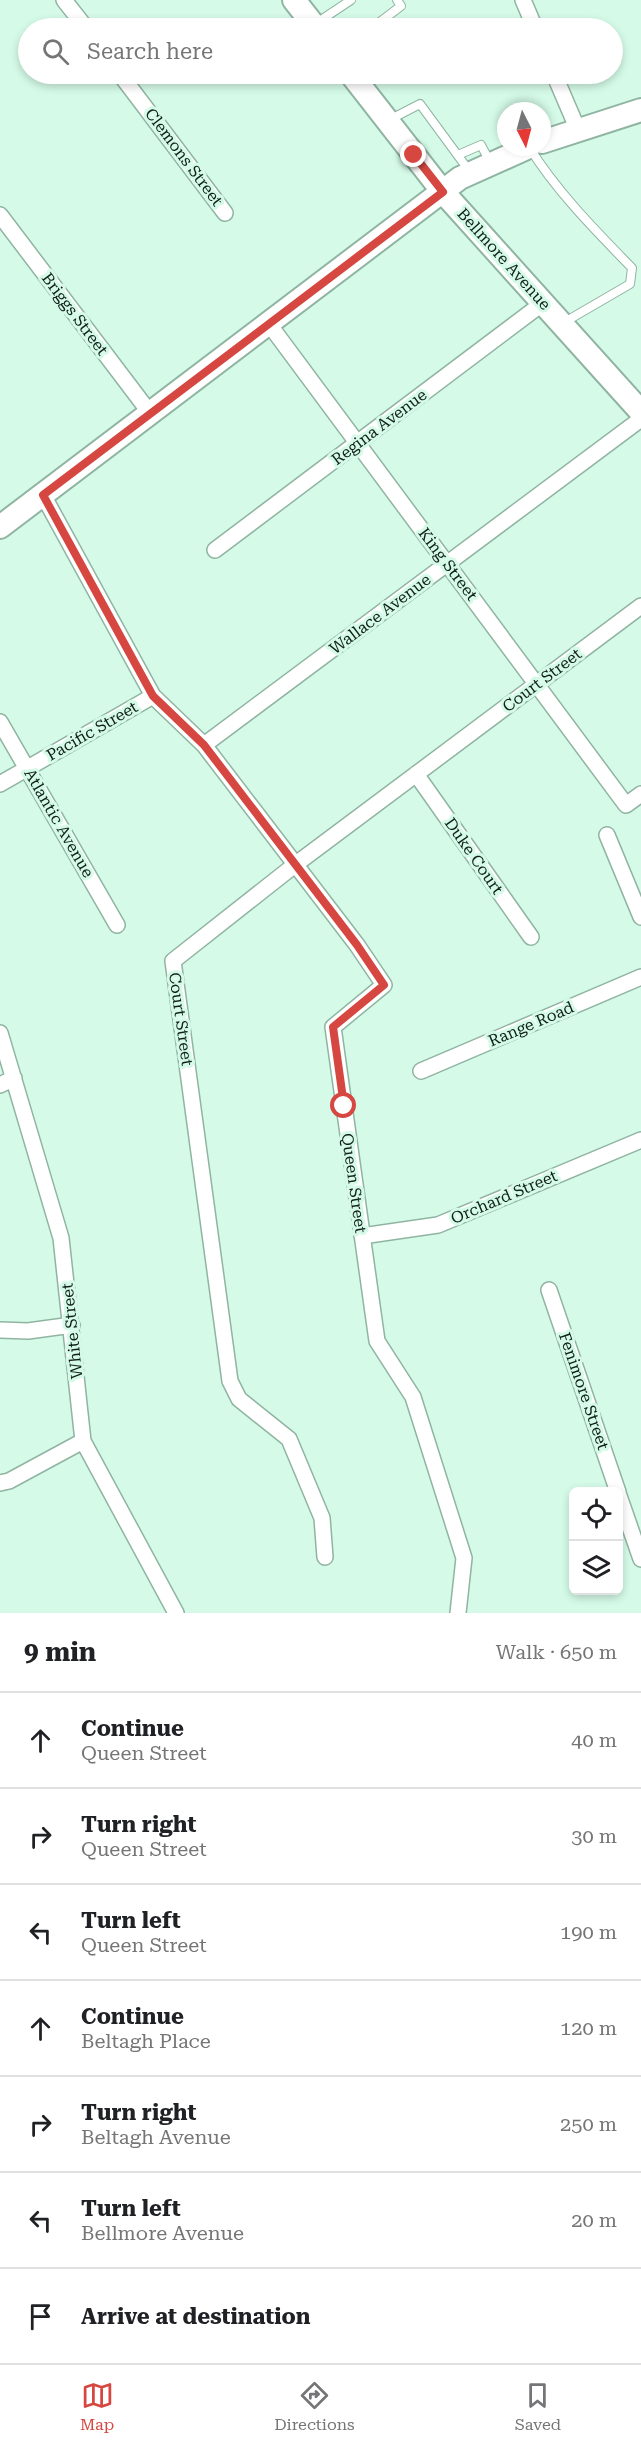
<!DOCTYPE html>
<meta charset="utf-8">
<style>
:root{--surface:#fff;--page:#f6f6f6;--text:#202124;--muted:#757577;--line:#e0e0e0;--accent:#d54740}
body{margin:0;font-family:"Roboto Serif",serif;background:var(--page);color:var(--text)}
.controls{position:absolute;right:18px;bottom:18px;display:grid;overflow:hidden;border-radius:9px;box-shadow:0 3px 9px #0003}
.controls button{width:54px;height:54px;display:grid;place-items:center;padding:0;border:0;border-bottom:2px solid var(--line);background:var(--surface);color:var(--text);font:30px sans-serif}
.compass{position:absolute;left:497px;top:102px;width:54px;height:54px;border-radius:50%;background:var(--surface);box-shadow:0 3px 9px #0003;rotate:174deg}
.stop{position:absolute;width:18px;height:18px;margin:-14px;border:4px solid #d54740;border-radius:50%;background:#fff}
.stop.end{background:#d54740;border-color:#fff;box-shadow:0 2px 6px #0008}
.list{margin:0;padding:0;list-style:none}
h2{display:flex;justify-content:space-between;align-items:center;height:78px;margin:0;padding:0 24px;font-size:26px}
h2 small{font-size:20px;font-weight:400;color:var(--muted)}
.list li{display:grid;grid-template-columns:39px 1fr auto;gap:18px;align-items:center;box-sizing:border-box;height:96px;padding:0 24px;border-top:2px solid var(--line)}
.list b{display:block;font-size:22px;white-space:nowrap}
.list p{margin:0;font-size:20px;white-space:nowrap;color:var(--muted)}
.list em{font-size:20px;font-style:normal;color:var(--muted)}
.icon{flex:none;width:33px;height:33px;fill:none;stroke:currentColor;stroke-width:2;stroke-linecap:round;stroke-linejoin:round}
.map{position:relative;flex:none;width:641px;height:1613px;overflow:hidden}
.search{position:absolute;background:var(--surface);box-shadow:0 3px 9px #0003;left:18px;right:18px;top:18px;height:66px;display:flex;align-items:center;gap:15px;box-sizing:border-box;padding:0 21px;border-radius:33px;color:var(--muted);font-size:22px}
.sheet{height:750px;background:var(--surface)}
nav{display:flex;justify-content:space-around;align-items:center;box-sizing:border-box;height:84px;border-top:2px solid var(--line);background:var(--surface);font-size:16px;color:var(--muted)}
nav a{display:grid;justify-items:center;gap:3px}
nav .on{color:var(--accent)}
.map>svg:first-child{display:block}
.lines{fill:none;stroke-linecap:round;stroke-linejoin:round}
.lane-casing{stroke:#90b4a2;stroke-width:10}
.street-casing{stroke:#90b4a2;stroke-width:18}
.secondary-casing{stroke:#90b4a2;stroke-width:26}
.lane{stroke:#fff;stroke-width:8}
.street{stroke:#fff;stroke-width:15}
.secondary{stroke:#fff;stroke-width:22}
.route{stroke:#d54740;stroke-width:8}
.labels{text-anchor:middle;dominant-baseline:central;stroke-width:6;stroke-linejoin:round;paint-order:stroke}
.street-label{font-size:16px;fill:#111f19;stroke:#d5fbe8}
</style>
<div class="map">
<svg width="641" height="1613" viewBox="0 0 641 1613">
<rect width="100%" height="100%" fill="#d5fbe8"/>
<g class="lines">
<defs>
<path id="lane" d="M 315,24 L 351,0
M 372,28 L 401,6 L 397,0
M 389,120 L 420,104 L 470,172
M 529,147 C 558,193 595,230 632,268 L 630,284 L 563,323
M 458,155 L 481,145 L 490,162"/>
<path id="street" d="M 64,0 L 86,28
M 523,0 L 535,28
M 120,74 L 225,213
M 554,74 L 578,130
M 0,215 L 150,413
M 269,324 L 626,805 L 641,794
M 43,495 L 153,696 L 204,745 L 357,945 L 384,985 L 333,1027 L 377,1341 L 413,1397 L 464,1558 L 458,1613
M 215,550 L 543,303
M 0,722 L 117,925
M 204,745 L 641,419
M 416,774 L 531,937
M 0,784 L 153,696
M 607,835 L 641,917
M 0,1033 L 61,1238 L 83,1441 L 176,1613
M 421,1071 L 641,977
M 0,1085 L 14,1078
M 362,1236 L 438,1225 L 641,1140
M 549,1290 L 618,1492
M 0,1330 L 28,1331 L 72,1325
M 0,1483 L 9,1481 L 83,1441
M 618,1493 L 641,1559
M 325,1557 L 322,1518 L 289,1439 L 239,1399 L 230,1381 L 173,961 L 296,864 L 641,606"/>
<path id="secondary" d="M 294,0 L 316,28
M 351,74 L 443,192 L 641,412
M 542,142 L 641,110
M 0,527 L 460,178 L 529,147"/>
</defs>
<!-- lane casing -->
<use href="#lane" class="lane-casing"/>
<!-- street casing -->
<use href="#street" class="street-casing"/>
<!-- secondary casing -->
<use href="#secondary" class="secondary-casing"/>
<!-- lane -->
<use href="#lane" class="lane"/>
<!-- street -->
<use href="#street" class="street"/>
<!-- secondary -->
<use href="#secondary" class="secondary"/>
</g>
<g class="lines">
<!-- route -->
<path class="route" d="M 344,1106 L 333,1027 L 384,985 L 357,945 L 204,745 L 153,696 L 43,495 L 443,192 L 414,155"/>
</g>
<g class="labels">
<!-- street labels -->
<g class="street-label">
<text transform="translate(184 157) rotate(53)">Clemons Street</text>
<text transform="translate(504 259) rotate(48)">Bellmore Avenue</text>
<text transform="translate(75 314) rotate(53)">Briggs Street</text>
<text transform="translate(379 427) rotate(-37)">Regina Avenue</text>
<text transform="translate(448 564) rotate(53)">King Street</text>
<text transform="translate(380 614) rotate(-37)">Wallace Avenue</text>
<text transform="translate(542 680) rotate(-37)">Court Street</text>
<text transform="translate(92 731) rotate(-30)">Pacific Street</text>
<text transform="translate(59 823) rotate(60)">Atlantic Avenue</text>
<text transform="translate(474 856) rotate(55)">Duke Court</text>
<text transform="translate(181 1019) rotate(82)">Court Street</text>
<text transform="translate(531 1024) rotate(-23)">Range Road</text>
<text transform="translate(354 1183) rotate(82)">Queen Street</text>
<text transform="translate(504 1197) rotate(-23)">Orchard Street</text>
<text transform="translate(72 1331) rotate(-96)">White Street</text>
<text transform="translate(584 1391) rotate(71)">Fenimore Street</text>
</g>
</g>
</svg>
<div class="controls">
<button><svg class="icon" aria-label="locate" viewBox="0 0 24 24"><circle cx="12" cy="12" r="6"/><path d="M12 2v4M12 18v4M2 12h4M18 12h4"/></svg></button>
<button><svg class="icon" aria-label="layers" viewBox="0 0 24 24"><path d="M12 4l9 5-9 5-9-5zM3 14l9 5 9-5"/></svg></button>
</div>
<svg class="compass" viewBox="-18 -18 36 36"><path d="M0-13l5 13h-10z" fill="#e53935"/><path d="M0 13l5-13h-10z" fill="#757577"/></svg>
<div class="stop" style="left:344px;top:1106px"></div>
<div class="stop end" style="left:414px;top:155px"></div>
<div class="search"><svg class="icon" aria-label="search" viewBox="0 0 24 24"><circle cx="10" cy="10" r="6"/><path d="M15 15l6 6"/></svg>Search here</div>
</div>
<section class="sheet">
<h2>9 min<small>Walk · 650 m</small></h2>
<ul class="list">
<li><svg class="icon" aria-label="ahead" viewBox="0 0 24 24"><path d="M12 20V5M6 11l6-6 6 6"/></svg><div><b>Continue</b><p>Queen Street</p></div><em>40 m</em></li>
<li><svg class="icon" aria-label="right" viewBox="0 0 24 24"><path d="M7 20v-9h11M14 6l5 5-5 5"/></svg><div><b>Turn right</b><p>Queen Street</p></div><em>30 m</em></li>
<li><svg class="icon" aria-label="left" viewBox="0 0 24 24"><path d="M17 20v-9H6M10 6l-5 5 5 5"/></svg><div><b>Turn left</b><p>Queen Street</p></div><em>190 m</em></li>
<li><svg class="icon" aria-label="ahead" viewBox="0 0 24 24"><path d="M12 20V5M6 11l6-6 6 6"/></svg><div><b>Continue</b><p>Beltagh Place</p></div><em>120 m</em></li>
<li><svg class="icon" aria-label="right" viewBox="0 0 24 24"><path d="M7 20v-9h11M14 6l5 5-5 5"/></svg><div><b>Turn right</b><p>Beltagh Avenue</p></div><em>250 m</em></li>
<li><svg class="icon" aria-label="left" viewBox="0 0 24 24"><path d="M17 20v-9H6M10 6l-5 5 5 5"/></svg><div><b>Turn left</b><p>Bellmore Avenue</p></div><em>20 m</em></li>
<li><svg class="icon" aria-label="arrive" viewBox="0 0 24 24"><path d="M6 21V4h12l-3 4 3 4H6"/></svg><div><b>Arrive at destination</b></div></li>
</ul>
</section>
<nav>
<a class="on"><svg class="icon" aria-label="map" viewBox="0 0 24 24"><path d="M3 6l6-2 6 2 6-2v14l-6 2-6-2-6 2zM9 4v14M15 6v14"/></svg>Map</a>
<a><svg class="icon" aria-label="directions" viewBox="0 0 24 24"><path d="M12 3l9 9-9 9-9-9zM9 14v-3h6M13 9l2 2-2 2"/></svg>Directions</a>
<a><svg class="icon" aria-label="saved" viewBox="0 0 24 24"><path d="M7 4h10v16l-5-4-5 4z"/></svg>Saved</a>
</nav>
